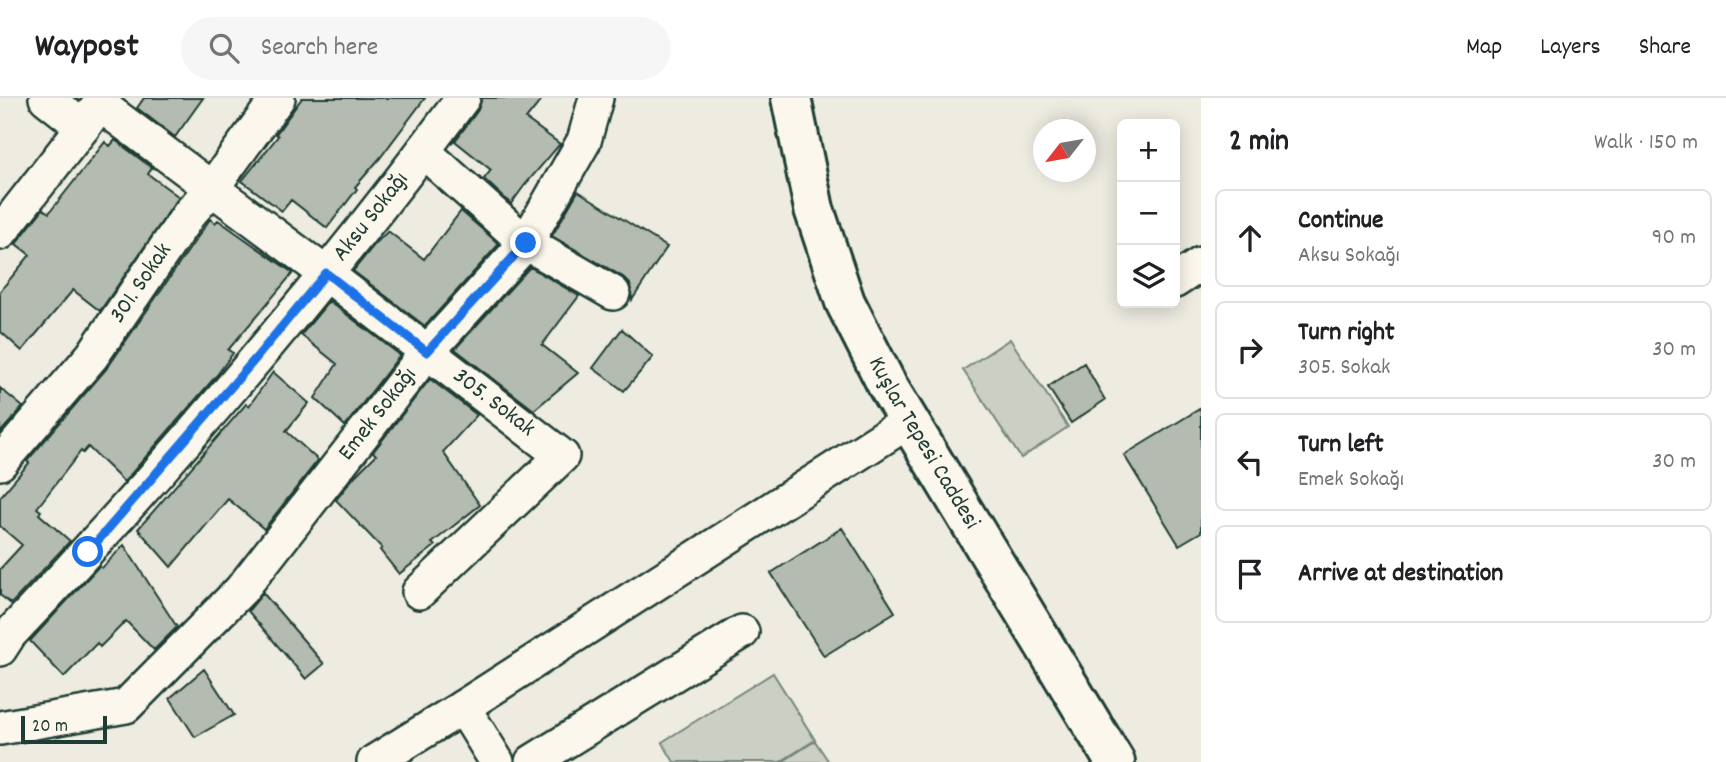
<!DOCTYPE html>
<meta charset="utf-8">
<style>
:root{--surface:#fff;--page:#f6f6f6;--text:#202124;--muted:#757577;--line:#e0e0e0}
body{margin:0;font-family:Dekko,sans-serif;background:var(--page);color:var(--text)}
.controls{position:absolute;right:21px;top:21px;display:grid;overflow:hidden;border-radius:10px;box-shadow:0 4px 18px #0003}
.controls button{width:63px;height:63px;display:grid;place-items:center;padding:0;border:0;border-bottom:2px solid var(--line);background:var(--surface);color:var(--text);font:35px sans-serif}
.compass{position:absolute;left:1033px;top:21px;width:63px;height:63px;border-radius:50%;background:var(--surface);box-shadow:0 4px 18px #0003;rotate:239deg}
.scale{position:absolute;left:21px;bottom:18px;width:86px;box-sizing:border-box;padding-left:7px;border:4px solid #1f3d34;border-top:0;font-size:19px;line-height:24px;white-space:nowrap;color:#1f3d34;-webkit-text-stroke:5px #fbf7ec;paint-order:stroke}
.stop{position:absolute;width:21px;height:21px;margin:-16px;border:5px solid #1a73e8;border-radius:50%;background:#fff}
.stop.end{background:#1a73e8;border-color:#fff;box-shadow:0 2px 7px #0008}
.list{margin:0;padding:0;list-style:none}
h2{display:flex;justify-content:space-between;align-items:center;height:91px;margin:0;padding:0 28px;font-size:30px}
h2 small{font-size:23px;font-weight:400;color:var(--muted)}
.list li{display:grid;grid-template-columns:46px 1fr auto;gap:21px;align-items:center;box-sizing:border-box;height:98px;margin:0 14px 14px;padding:0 14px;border:2px solid var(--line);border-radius:10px}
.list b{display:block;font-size:26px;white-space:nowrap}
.list p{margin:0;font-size:23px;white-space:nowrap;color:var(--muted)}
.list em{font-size:23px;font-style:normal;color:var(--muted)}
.icon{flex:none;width:38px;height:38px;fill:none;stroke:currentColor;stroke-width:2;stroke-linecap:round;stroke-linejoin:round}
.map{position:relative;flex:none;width:1201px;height:664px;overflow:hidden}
header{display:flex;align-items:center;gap:42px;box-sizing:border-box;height:98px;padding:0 35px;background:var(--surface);border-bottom:2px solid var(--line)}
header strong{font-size:33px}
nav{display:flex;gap:38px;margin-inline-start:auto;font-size:24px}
.search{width:490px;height:63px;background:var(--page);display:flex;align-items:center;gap:18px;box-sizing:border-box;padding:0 24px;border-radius:38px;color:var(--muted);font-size:26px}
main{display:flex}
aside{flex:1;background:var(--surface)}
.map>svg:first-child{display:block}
.green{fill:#cbcfc4;stroke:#75867c;stroke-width:2}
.building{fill:#b4bbb0;stroke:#1f3d34;stroke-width:2}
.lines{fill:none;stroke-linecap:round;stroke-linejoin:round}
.street-casing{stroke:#1f3d34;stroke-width:38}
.secondary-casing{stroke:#1f3d34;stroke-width:44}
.street{stroke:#fbf7ec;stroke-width:33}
.secondary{stroke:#fbf7ec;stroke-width:38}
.route{stroke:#1a73e8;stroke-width:9}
.labels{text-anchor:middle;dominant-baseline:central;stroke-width:7;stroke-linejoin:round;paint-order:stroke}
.street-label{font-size:24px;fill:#1f3d34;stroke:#fbf7ec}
</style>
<header>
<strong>Waypost</strong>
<div class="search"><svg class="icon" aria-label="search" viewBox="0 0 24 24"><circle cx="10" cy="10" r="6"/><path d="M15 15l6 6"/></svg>Search here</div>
<nav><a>Map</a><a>Layers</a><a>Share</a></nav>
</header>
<main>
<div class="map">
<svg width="1201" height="664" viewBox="0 0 1201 664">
<rect width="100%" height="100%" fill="#eeece1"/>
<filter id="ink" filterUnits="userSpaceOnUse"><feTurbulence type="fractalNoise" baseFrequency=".0143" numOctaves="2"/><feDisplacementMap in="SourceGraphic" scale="14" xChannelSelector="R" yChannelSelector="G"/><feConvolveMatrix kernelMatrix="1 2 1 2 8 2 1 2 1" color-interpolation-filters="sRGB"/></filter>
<g filter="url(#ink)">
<!-- green -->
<path class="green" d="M 1010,241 L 1068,329 L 1021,360 L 963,272 Z
M 773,575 L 815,642 L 780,664 L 674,664 L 662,644 Z
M 815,643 L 829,664 L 782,664 Z"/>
<!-- building -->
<path class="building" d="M 144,0 L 203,0 L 175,39 L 137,10 Z
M 302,0 L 425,0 L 380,60 L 355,89 L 357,91 L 327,130 L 291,102 L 282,113 L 242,83 L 278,38 L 276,36 Z
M 482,0 L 543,0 L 526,21 L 560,46 L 524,88 L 511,106 L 484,81 L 491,72 L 455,43 L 478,12 Z
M 115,42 L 152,70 L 148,76 L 179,99 L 100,213 L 73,192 L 22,253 L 0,233 L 0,193 L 30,157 L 16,146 L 43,111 L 49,115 L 105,44 L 110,48 Z
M 578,93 L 667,149 L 632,202 L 630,186 L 623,179 L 552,138 Z
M 461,113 L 499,146 L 425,228 L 353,173 L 374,147 L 388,133 L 424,161 Z
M 210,121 L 215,125 L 218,122 L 293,175 L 228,252 L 233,255 L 217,277 L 124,384 L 88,349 L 83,355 L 81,353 L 37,410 L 41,413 L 39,416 L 70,443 L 11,506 L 0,497 L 0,471 L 22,447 L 0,428 L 0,399 L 29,365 L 27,363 L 108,269 Z
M 530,169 L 579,198 L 542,247 L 578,275 L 534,312 L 455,251 Z
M 329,203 L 400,257 L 345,328 L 315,300 L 337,266 L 301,237 Z
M 622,231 L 653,259 L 624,293 L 593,270 Z
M 1084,265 L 1105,302 L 1071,325 L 1048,289 Z
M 273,274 L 309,305 L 286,333 L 318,362 L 264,431 L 228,401 L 171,469 L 138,431 L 246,306 L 249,308 Z
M 430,281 L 477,317 L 443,354 L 480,407 L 432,445 L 435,448 L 399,476 L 380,452 L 382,450 L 336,402 L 355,378 L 376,357 L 373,354 Z
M 0,290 L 23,309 L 0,335 Z
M 1201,310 L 1201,434 L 1179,447 L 1124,357 Z
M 842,430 L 895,514 L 824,558 L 771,475 Z
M 124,447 L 177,529 L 154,552 L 126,523 L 100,549 L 97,545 L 64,579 L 30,543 L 99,468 L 102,470 Z
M 263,495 L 324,566 L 306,581 L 248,513 Z
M 204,571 L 234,617 L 195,639 L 170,600 Z"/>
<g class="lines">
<defs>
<g id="street">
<path d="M 46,0 L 83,29"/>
<path id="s1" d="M 99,6 L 325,175 L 562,358 L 419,494"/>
<path d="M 423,53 L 526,145 L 613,195"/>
<path d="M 0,135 L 83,29 L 104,0"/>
<path d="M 1175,183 L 1201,166"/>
<path id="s2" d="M 0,365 L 92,258 L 189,116 L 212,90 L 278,0"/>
<path id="s3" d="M 0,551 L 9,537 C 170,367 323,188 463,0"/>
<path d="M 463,609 L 497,664"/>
<path id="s4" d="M 0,630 L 126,608 L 241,492 L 427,254 L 526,145 L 584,43 L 596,0"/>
<path d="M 374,664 L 463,609 L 909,323"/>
<path d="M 532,664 L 742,534"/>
</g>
<g id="secondary">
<path id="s5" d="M 791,0 L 814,111 L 845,204 L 887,287 L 1115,664"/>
</g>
</defs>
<!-- street casing -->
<use href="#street" class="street-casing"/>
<!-- secondary casing -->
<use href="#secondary" class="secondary-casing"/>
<!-- street -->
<use href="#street" class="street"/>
<!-- secondary -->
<use href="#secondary" class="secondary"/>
</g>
</g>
<g class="lines" filter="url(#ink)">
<!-- route -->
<path class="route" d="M 88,454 L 256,260 L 326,175 L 427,254 L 526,145"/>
</g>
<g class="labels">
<!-- street labels -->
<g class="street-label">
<text stroke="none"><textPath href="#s3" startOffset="570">Aksu Sokağı</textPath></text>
<text stroke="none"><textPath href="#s2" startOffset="229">301. Sokak</textPath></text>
<text stroke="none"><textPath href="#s1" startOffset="495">305. Sokak</textPath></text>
<text stroke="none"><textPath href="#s4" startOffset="514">Emek Sokağı</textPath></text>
<text stroke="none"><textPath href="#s5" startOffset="373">Kuşlar Tepesi Caddesi</textPath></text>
</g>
</g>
</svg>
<div class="controls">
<button>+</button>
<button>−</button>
<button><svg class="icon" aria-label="layers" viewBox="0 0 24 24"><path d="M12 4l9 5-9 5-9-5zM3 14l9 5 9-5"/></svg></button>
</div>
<svg class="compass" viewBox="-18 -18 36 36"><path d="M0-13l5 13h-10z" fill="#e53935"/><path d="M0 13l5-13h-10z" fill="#757577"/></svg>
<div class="scale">20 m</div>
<div class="stop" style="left:88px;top:454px"></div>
<div class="stop end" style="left:526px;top:145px"></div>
</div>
<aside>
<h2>2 min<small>Walk · 150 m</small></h2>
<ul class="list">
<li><svg class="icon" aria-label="ahead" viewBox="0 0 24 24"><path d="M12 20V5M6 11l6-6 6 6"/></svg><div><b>Continue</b><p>Aksu Sokağı</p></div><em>90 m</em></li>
<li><svg class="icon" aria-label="right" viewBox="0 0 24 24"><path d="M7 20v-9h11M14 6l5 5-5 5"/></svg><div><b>Turn right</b><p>305. Sokak</p></div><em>30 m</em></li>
<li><svg class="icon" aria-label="left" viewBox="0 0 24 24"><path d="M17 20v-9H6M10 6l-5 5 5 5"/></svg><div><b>Turn left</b><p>Emek Sokağı</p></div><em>30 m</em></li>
<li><svg class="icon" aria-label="arrive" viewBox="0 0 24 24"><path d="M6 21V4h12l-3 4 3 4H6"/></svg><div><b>Arrive at destination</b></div></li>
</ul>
</aside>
</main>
